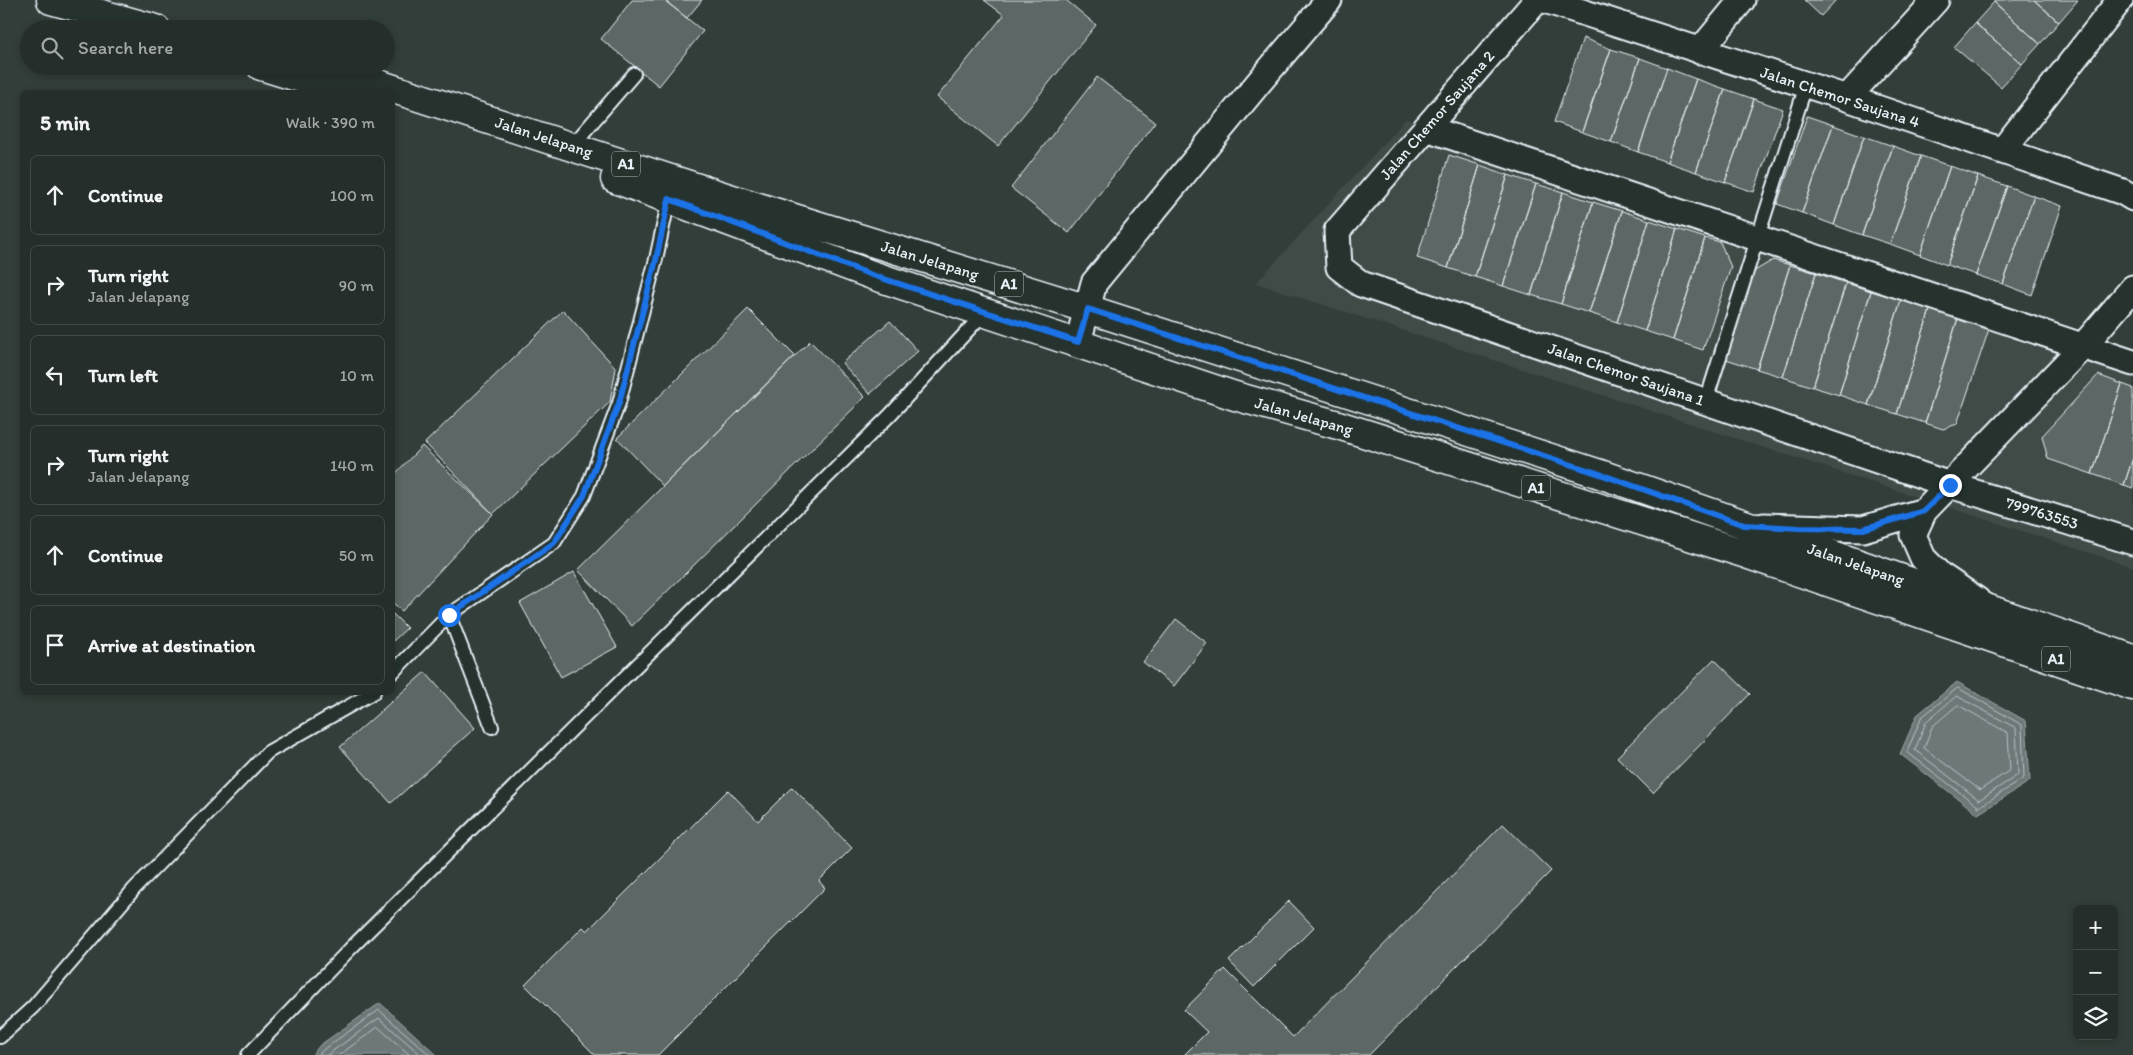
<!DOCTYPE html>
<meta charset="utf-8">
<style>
:root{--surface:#262e2b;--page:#323a37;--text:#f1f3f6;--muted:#a4a8a9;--line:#424a47}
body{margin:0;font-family:Itim,sans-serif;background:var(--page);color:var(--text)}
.controls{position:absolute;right:15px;bottom:15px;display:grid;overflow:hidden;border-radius:8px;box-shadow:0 2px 8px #0003}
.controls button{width:45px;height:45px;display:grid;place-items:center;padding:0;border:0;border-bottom:1px solid var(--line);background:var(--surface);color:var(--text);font:25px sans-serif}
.stop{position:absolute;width:15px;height:15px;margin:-11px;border:4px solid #1a73e8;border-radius:50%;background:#fff}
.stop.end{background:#1a73e8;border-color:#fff;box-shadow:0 1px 5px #0008}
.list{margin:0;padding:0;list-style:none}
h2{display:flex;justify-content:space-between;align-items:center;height:65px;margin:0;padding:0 20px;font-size:21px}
h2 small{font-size:16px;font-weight:400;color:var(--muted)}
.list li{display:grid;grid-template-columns:32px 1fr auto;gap:15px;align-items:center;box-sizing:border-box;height:80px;margin:0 10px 10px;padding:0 10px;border:1px solid var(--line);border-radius:8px}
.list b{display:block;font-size:19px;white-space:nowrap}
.list p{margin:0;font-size:16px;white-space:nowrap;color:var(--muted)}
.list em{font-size:16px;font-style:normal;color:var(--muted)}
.icon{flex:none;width:28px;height:28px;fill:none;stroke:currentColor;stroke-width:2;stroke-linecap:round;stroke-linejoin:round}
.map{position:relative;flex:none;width:2133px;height:1055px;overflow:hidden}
.search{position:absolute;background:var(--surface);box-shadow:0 2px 8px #0003;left:20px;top:20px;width:375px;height:55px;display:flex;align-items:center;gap:12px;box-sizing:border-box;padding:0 18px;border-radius:28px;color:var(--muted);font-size:19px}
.panel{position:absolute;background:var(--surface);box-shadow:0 2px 8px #0003;left:20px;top:90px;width:375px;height:605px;border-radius:8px}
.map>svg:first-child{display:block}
.built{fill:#3f4b46}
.water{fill:#6d7978;stroke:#9ea9ab}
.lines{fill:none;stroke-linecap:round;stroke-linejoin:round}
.shore{stroke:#b7c1c5;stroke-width:1}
.building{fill:#5c6865;stroke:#e8f1f8}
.lane-casing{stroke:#e8f1f8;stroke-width:16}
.street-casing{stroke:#e8f1f8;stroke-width:29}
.primary-casing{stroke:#e8f1f8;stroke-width:31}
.lane{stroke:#26332d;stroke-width:12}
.street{stroke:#26332d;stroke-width:25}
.primary{stroke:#26332d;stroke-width:28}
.route{stroke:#1a73e8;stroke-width:6}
.labels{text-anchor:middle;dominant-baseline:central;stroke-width:5;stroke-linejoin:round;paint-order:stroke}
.shield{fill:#26332d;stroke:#aeb8bb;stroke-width:1}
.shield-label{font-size:15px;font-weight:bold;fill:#e8f1f8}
.street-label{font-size:16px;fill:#e8f1f8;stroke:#26332d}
</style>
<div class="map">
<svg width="2133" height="1055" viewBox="0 0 2133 1055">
<rect width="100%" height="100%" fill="#323e39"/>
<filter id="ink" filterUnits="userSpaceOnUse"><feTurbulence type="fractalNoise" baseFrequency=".02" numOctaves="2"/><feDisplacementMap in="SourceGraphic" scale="10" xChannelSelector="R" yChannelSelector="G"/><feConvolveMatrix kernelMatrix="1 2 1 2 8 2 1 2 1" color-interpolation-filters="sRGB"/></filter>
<g filter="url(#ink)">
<!-- built -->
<path class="built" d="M 1406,119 L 2133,347 L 2133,567 L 1256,283 Z"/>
<!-- water -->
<path class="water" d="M 1957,682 L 2026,721 L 2030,781 L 1978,814 L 1900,754 L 1917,715 Z
M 380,1003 L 437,1055 L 312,1055 L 320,1045 Z"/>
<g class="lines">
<!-- shore -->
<path class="shore" d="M 1958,688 L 2022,725 L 2024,778 L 1979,807 L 1907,752 L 1921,718 Z
M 1957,696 L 2016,728 L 2018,775 L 1979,800 L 1915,750 L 1926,722 Z
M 1958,705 L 2008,733 L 2010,770 L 1980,790 L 1924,748 L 1932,727 Z
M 318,1055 L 324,1049 L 379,1010 L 430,1055
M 327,1055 L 379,1018 L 421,1055
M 339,1055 L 378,1027 L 410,1055"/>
</g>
<!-- building -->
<path class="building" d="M 632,0 L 664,0 L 703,31 L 659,86 L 601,39 Z
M 664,0 L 702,0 L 687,18 Z
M 984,0 L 1066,0 L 1096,25 L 998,146 L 937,97 L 1004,15 Z
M 1804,0 L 1836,0 L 1821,16 Z
M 1995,0 L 2034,0 L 2059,22 L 2040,44 L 1994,2 Z
M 2034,0 L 2078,0 L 2059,22 Z
M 1994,2 L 2040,44 L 2022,64 L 1975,23 Z
M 1975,23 L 2022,64 L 2001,87 L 1954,47 Z
M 1583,38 L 1611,49 L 1582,132 L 1554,122 Z
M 1611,49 L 1640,58 L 1611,142 L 1582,132 Z
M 1640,58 L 1667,68 L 1638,152 L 1611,142 Z
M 1667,68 L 1696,79 L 1667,162 L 1638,152 Z
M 1097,77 L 1155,122 L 1069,233 L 1011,188 Z
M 1696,79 L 1725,89 L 1696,172 L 1667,162 Z
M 1725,89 L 1754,99 L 1725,182 L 1696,172 Z
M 1754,99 L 1783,109 L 1754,192 L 1725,182 Z
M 1807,116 L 1833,125 L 1802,213 L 1777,204 Z
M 1833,125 L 1864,136 L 1834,225 L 1802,213 Z
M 1864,136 L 1893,146 L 1862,235 L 1834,225 Z
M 1893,146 L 1921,156 L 1890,244 L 1862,235 Z
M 1449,155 L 1480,165 L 1448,268 L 1417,258 Z
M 1921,156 L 1950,166 L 1920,255 L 1890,244 Z
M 1480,165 L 1508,175 L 1475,277 L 1448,268 Z
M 1950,166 L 1978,176 L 1947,265 L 1920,255 Z
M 1508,175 L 1536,184 L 1503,286 L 1475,277 Z
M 1978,176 L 2007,186 L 1976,275 L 1947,265 Z
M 1536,184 L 1563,192 L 1531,295 L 1503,286 Z
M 2007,186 L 2034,196 L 2003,284 L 1976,275 Z
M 1563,192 L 1593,202 L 1561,304 L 1531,295 Z
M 2034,196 L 2062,206 L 2032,295 L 2003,284 Z
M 1593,202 L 1622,211 L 1589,313 L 1561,304 Z
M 1622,211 L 1649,220 L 1617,322 L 1589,313 Z
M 1649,220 L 1677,229 L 1645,331 L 1617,322 Z
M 1677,229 L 1705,238 L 1673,340 L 1645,331 Z
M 1705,238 L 1720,242 L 1731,267 L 1703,350 L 1673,340 Z
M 1773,260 L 1790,265 L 1757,369 L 1726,359 L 1753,272 Z
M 1790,265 L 1816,273 L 1783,377 L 1757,369 Z
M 1816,273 L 1846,283 L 1813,387 L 1783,377 Z
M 1846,283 L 1871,291 L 1839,395 L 1813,387 Z
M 1871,291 L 1901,300 L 1868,405 L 1839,395 Z
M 1901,300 L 1930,310 L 1897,414 L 1868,405 Z
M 748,309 L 795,356 L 663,486 L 617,438 Z
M 563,310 L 616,368 L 610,402 L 493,514 L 425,443 Z
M 1930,310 L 1958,318 L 1925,423 L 1897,414 Z
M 1958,318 L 1989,329 L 1957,424 L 1943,429 L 1925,423 Z
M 890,321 L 918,351 L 870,394 L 842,363 Z
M 810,341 L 865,397 L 632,626 L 578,570 Z
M 2098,375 L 2122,384 L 2092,474 L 2048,459 L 2042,436 Z
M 2122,384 L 2133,388 L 2133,458 L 2124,485 L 2092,474 Z
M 422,446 L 493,514 L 402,611 L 392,602 L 392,477 Z
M 2133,458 L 2133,488 L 2124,485 Z
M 574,572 L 617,647 L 561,677 L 520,603 Z
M 392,613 L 407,628 L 392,642 Z
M 1176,619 L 1207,643 L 1174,686 L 1143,662 Z
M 1714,659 L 1750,694 L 1653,793 L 1617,757 Z
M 425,672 L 475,728 L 391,803 L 340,747 Z
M 792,787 L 852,848 L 819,881 L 825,888 L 658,1055 L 595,1055 L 525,985 L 583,927 L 587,931 L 728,790 L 758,821 Z
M 1503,824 L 1551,871 L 1369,1055 L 1184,1055 L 1207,1032 L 1184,1010 L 1225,969 L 1293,1037 Z
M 1289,901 L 1314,927 L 1254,987 L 1229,961 Z"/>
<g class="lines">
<defs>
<path id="lane" d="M 572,146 L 634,74
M 1706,401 L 1806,85
M 449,615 L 492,727
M 392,673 L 449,615 L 554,543 L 584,496 L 619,403 L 656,259 L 669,199
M 0,1037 L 33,1007 L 135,888 L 268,752 L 374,692
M 248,1055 L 350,949 L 889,416 L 985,312"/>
<path id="street" d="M 1537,0 L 1337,231 L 1339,267 L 1361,284 L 1950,485 L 2133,542
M 1545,0 L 1847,98 L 2123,192 L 2133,198
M 1700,51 L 1742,0
M 1847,98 L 1936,0
M 1426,128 L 2133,363
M 2002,151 L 2120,0
M 1078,342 L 1094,283 L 1260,81 L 1329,0
M 1764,526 L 1863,529 L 1924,511
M 1977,600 L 1940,575 L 1923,558 L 1913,535 L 1924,511 L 2084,345 L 2133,288"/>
<path id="primary" d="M 51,0 L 156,29
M 261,66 L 345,92
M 323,66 L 726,197 L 1088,309 L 1597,473 L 2133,659
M 615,179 L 872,275 L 1235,396 L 1338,425 L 1746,554 L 2133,686"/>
</defs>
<!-- lane casing -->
<use href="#lane" class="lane-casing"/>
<!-- street casing -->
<use href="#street" class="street-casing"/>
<!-- primary casing -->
<use href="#primary" class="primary-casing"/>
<!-- lane -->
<use href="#lane" class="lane"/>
<!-- street -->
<use href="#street" class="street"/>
<!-- primary -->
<use href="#primary" class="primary"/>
</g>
</g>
<g class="lines" filter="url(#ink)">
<!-- route -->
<path class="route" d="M 449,615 L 554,543 L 584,496 L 619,403 L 656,260 L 669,199 L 872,275 L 1078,342 L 1088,309 L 1597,473 L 1744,525 L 1799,528 L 1863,529 L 1924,511 L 1950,485"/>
</g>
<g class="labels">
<!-- shield labels -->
<g class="shield">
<rect x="612" y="151.5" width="28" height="25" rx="4"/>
<rect x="995" y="271.5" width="28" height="25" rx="4"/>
<rect x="1522" y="475.5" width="28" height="25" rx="4"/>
<rect x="2042" y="646.5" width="28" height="25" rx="4"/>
</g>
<g class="shield-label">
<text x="626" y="164">A1</text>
<text x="1009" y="284">A1</text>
<text x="1536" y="488">A1</text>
<text x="2056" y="659">A1</text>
</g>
<!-- street labels -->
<g class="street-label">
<text transform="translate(1840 97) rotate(18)">Jalan Chemor Saujana 4</text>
<text transform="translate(1437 115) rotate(-49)">Jalan Chemor Saujana 2</text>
<text transform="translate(544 137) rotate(18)">Jalan Jelapang</text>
<text transform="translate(930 260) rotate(17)">Jalan Jelapang</text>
<text transform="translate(1626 374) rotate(19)">Jalan Chemor Saujana 1</text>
<text transform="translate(1304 416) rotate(16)">Jalan Jelapang</text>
<text transform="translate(2042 513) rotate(17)">799763553</text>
<text transform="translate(1856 564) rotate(19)">Jalan Jelapang</text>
</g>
</g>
</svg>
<div class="controls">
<button>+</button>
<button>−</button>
<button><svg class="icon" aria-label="layers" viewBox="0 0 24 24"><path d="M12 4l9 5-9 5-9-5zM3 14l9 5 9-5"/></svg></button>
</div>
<div class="stop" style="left:449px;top:615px"></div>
<div class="stop end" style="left:1950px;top:485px"></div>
<div class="search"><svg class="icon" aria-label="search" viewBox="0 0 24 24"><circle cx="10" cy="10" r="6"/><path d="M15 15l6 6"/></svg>Search here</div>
<section class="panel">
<h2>5 min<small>Walk · 390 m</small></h2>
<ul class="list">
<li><svg class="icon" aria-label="ahead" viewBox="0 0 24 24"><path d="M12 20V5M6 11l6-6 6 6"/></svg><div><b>Continue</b></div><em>100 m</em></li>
<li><svg class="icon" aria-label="right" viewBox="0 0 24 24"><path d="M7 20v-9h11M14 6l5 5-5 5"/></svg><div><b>Turn right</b><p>Jalan Jelapang</p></div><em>90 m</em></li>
<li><svg class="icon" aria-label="left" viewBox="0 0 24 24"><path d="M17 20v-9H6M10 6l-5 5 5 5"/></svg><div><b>Turn left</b></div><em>10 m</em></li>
<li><svg class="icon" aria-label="right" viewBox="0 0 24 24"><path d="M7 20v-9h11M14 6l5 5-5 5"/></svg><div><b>Turn right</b><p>Jalan Jelapang</p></div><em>140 m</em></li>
<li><svg class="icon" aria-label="ahead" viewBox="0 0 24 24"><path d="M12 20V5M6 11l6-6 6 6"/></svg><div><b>Continue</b></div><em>50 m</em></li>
<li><svg class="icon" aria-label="arrive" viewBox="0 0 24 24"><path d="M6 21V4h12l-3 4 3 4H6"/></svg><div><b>Arrive at destination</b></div></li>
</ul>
</section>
</div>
